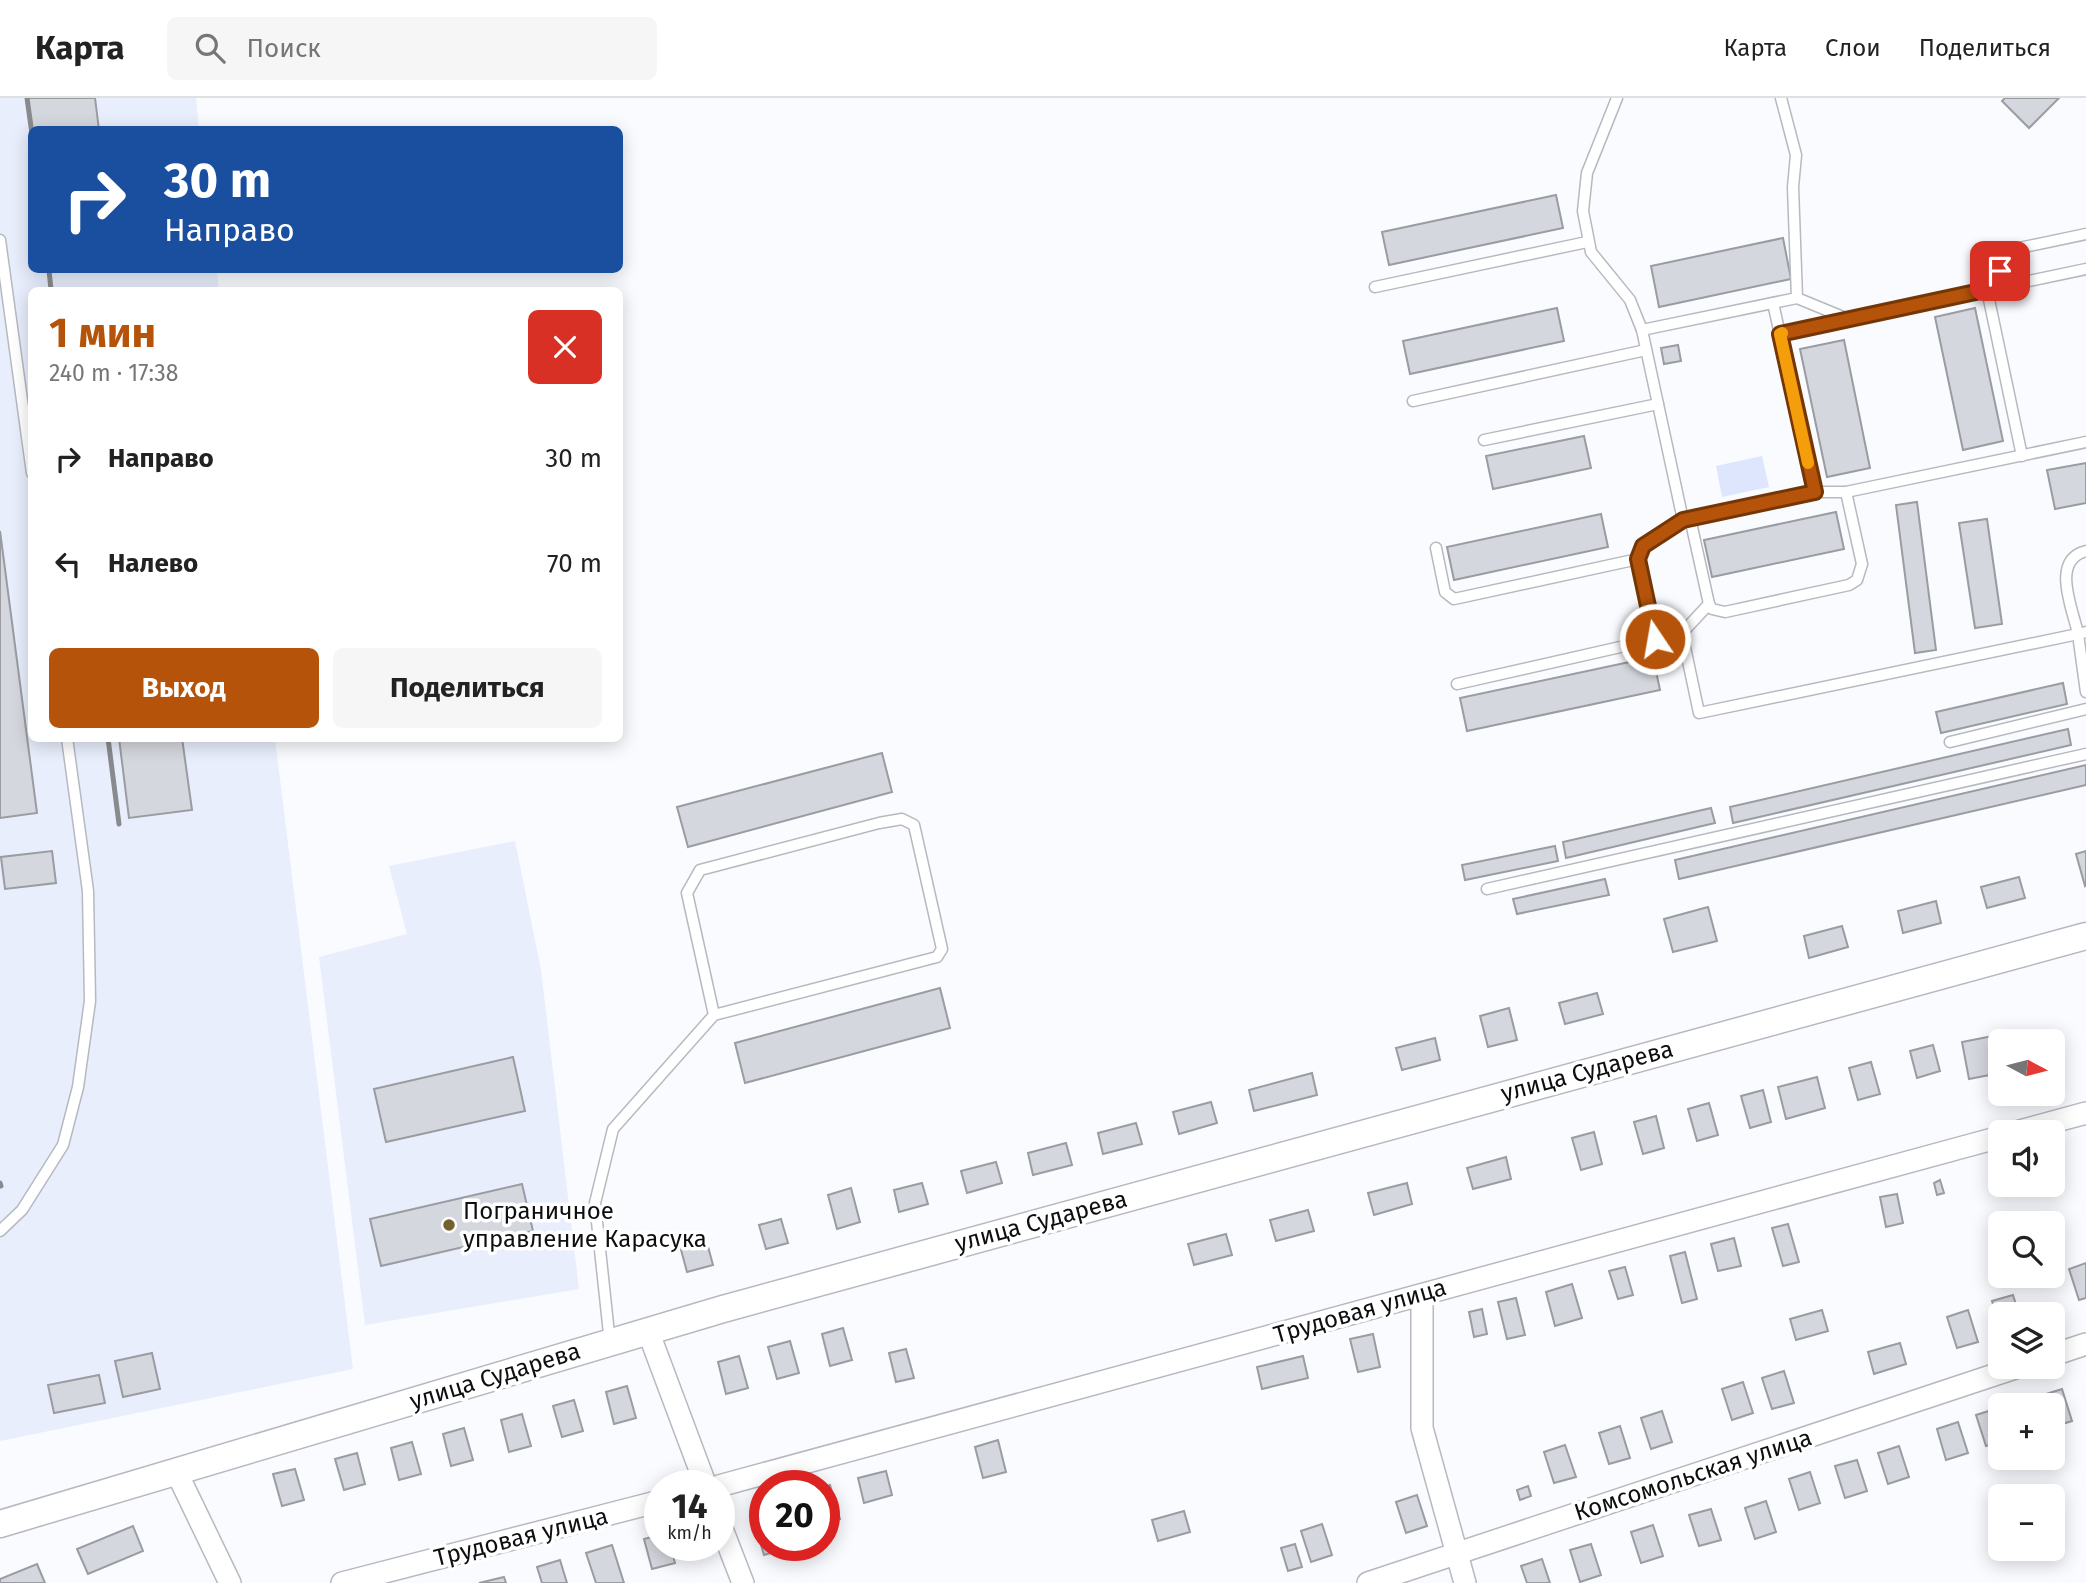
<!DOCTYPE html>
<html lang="ru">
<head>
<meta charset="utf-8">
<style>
	body { margin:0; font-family:"Fira Sans",sans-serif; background:#f6f6f6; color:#222; height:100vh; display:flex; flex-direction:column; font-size:26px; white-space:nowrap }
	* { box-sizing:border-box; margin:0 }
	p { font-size:23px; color:#767676 }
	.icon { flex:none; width:38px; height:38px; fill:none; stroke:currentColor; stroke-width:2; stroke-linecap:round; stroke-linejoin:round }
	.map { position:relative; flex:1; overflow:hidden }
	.panel { position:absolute; left:28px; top:189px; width:595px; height:455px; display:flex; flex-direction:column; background:#fff; border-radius:10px; box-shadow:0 4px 18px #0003 }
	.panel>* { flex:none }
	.hud { position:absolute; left:28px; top:28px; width:595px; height:147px; border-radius:10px; box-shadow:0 4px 18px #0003; background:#1a4fa0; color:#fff; overflow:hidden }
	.needle { width:46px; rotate:97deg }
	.buttons { position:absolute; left:1988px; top:931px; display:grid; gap:14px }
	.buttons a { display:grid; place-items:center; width:77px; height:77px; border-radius:10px; background:#fff; box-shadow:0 4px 18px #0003; font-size:35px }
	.speed { position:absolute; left:644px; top:1372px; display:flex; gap:14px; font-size:35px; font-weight:700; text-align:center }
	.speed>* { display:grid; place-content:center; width:91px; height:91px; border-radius:50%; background:#fff; box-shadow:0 4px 18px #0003; line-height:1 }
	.speed small { font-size:18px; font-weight:400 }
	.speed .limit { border:10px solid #d22; background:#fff; color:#111 }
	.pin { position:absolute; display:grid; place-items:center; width:60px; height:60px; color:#fff; margin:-30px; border-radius:14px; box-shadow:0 4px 10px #0006 }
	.me { position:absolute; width:77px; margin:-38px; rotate:348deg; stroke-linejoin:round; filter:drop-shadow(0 0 5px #0008) }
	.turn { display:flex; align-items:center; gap:24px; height:147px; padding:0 21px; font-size:32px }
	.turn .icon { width:91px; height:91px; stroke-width:2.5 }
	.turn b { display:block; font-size:49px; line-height:60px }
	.round { display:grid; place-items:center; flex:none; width:74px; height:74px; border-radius:10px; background:#f6f6f6 }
	.overview { display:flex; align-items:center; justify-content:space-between; height:119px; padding:0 21px }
	h1 { font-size:42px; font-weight:700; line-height:52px; color:#b45309 }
	.primary-button { display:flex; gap:14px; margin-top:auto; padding:14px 21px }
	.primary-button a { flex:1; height:80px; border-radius:10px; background:#b45309; color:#fff; font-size:28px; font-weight:700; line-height:80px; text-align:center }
	.primary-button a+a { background:#f6f6f6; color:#222 }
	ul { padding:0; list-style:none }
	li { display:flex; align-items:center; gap:21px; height:105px; padding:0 21px }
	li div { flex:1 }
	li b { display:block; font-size:26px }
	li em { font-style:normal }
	header { display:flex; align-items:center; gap:42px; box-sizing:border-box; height:98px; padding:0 35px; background:#fff; border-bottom:2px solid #e0e0e0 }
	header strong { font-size:33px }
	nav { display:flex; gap:38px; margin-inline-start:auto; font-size:24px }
	.search { width:490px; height:63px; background:#f6f6f6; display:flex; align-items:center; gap:18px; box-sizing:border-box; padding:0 24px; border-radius:10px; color:#767676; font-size:26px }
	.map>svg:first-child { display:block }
</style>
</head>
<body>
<header>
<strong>Карта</strong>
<div class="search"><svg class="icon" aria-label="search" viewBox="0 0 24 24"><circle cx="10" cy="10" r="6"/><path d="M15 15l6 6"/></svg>Поиск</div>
<nav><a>Карта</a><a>Слои</a><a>Поделиться</a></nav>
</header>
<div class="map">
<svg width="2086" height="1485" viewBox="0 0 2086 1485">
	<rect width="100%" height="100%" fill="#f9fbff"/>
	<g fill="#e8eefc">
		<path d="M0 0H196L199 31 32 32V172H217L219 192H32V640L275 641 353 1271 0 1343Z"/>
		<path d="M515 743 541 872 579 1191 365 1227 319 859 407 836 389 768Z"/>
	</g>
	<path fill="#dde6fc" d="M1762 358 1769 389 1722 399 1716 368Z"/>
	<g fill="#d5d7de" stroke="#9a9ca2" stroke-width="2">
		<path d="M28 0H95L99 32H32Z"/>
		<path d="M2005 0H2059L2029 30 2002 3Z"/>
		<path d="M1556 97 1563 130 1389 167 1382 134Z"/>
		<path d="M1783 140 1791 181 1659 209 1651 168Z"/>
		<path d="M1557 210 1564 243 1410 276 1403 243Z"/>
		<path d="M1975 210 2003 343 1963 352 1935 219Z"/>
		<path d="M1844 242 1870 370 1827 379 1800 251Z"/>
		<path d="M1678 247 1681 263 1664 266 1661 250Z"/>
		<path d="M1584 338 1591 370 1493 391 1486 358Z"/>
		<path d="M2086 365V405L2055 411 2047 372Z"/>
		<path d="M1917 404 1936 552 1915 555 1896 407Z"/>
		<path d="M1836 414 1844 451 1712 479 1704 442Z"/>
		<path d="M1601 416 1608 449 1454 482 1447 449Z"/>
		<path d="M1987 421 2002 526 1975 530 1959 425Z"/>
		<path d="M0 433 37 715 0 720Z"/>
		<path d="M1653 559 1660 592 1467 633 1460 600Z"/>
		<path d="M2063 585 2067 606 1941 635 1936 614Z"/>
		<path d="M2068 631 2071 647 1733 725 1730 709Z"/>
		<path d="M119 640H182L192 712 129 720Z"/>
		<path d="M882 655 892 694 688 749 677 709Z"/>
		<path d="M2086 667V687L1679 781 1675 762Z"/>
		<path d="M1711 710 1715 725 1566 760 1563 744Z"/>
		<path d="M1555 748 1558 763 1465 782 1462 767Z"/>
		<path d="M52 753 56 785 5 791 1 759Z"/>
		<path d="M2086 753V787L2085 788 2076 756Z"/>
		<path d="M2019 779 2025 800 1987 810 1981 789Z"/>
		<path d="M1605 781 1609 797 1517 816 1513 801Z"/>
		<path d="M1936 803 1941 825 1903 835 1898 813Z"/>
		<path d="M1708 809 1717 843 1673 854 1664 821Z"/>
		<path d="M1842 828 1848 849 1809 860 1804 838Z"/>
		<path d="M940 890 950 930 745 985 735 945Z"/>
		<path d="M1597 895 1603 916 1565 926 1559 905Z"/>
		<path d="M1509 910 1517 942 1488 949 1480 918Z"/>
		<path d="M1993 938 2000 975 1969 981 1962 944Z"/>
		<path d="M1435 940 1440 962 1402 972 1396 950Z"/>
		<path d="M1933 947 1940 973 1917 980 1910 953Z"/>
		<path d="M513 959 525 1013 386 1044 374 991Z"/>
		<path d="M1871 964 1880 996 1858 1002 1849 970Z"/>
		<path d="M1312 975 1317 997 1254 1013 1249 992Z"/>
		<path d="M1817 979 1825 1010 1786 1021 1778 989Z"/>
		<path d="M1763 992 1771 1024 1750 1030 1741 998Z"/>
		<path d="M1211 1004 1217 1025 1179 1036 1173 1014Z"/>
		<path d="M1709 1005 1718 1037 1697 1043 1688 1011Z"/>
		<path d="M1656 1018 1664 1050 1643 1056 1634 1024Z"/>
		<path d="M1136 1025 1142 1046 1103 1056 1098 1035Z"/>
		<path d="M1594 1034 1602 1066 1581 1072 1572 1040Z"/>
		<path d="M1066 1045 1072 1067 1033 1077 1028 1055Z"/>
		<path d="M1506 1059 1511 1081 1473 1091 1467 1070Z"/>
		<path d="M996 1064 1002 1085 967 1095 961 1073Z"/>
		<path d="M1940 1082 1944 1095 1937 1097 1934 1085Z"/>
		<path d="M922 1085 928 1106 899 1114 894 1092Z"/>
		<path d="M1407 1085 1412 1106 1374 1117 1368 1095Z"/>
		<path d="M522 1086 533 1133 381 1168 370 1121Z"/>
		<path d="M851 1090 860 1124 837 1131 828 1097Z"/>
		<path d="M1897 1096 1903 1125 1886 1129 1880 1099Z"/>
		<path d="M1308 1112 1314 1133 1276 1143 1270 1122Z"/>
		<path d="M781 1121 788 1145 766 1151 759 1127Z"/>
		<path d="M1788 1126 1799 1164 1783 1168 1772 1130Z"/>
		<path d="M1226 1136 1232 1157 1194 1167 1188 1146Z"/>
		<path d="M1734 1140 1741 1168 1718 1173 1711 1146Z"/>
		<path d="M706 1141 713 1167 687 1174 680 1148Z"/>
		<path d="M1685 1154 1697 1201 1682 1205 1670 1158Z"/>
		<path d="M2086 1165V1200L2079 1202 2069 1171Z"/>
		<path d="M1625 1169 1633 1197 1618 1201 1609 1173Z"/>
		<path d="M1572 1186 1582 1220 1555 1228 1546 1194Z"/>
		<path d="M2013 1197 2019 1216H2000V1229L1992 1203Z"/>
		<path d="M1516 1200 1525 1237 1507 1241 1498 1204Z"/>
		<path d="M1482 1211 1487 1236 1474 1239 1469 1214Z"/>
		<path d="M1822 1212 1828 1233 1796 1242 1790 1221Z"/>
		<path d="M1968 1212 1978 1244 1957 1250 1947 1219Z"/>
		<path d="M843 1230 852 1262 830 1268 822 1236Z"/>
		<path d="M1373 1236 1380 1269 1358 1274 1350 1241Z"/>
		<path d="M790 1243 799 1275 777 1281 768 1249Z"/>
		<path d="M1900 1245 1906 1266 1874 1276 1868 1254Z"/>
		<path d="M906 1251 914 1280 896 1284 889 1255Z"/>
		<path d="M152 1255 160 1291 123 1299 115 1263Z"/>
		<path d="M739 1258 748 1290 726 1296 718 1264Z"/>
		<path d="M1303 1258 1308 1280 1262 1291 1257 1269Z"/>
		<path d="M1784 1273 1794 1305 1772 1311 1762 1280Z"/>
		<path d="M99 1277 105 1305 54 1315 48 1287Z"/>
		<path d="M1743 1284 1753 1315 1732 1322 1722 1291Z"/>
		<path d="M627 1288 636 1320 614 1326 606 1294Z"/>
		<path d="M2062 1291 2072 1323 2053 1329V1307H2043L2040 1298Z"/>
		<path d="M574 1302 583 1333 562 1339 553 1308Z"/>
		<path d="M1998 1310 2000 1344 1986 1348 1976 1317Z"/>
		<path d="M1662 1313 1672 1344 1651 1351 1641 1320Z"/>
		<path d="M522 1316 531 1348 509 1354 501 1322Z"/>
		<path d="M1958 1324 1968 1355 1946 1362 1937 1331Z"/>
		<path d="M1620 1328 1630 1360 1609 1366 1599 1335Z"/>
		<path d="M464 1330 473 1362 451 1368 443 1336Z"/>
		<path d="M998 1342 1006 1374 983 1380 975 1349Z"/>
		<path d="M412 1344 421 1376 399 1382 391 1350Z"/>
		<path d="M1565 1347 1576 1379 1554 1385 1544 1354Z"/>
		<path d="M1899 1348 1909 1379 1888 1386 1878 1355Z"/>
		<path d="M357 1355 365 1386 344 1392 335 1361Z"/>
		<path d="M1857 1362 1867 1393 1845 1400 1835 1368Z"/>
		<path d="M295 1371 304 1402 282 1408 273 1376Z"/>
		<path d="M886 1373 892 1397 864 1405 858 1380Z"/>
		<path d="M1810 1374 1820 1405 1799 1412 1789 1381Z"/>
		<path d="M830 1387 840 1421 824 1426V1389Z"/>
		<path d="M1528 1388 1531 1398 1520 1402 1517 1392Z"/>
		<path d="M1417 1397 1427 1428 1406 1435 1396 1404Z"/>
		<path d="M1766 1403 1776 1434 1755 1441 1745 1410Z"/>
		<path d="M1711 1411 1721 1442 1699 1448 1689 1417Z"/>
		<path d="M1184 1413 1190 1434 1158 1443 1152 1422Z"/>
		<path d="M1322 1426 1332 1457 1311 1464 1301 1433Z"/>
		<path d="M1653 1427 1663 1458 1641 1465 1631 1434Z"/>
		<path d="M133 1428 143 1453 88 1476 77 1451Z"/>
		<path d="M765 1435V1447L791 1449 764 1457 758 1437Z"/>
		<path d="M660 1437V1447H670L675 1465 652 1471 644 1441Z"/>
		<path d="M1295 1446 1302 1469 1288 1473 1281 1450Z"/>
		<path d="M1591 1446 1601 1477 1580 1484 1570 1452Z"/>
		<path d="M612 1447 624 1485H596L586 1455Z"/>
		<path d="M698 1447H719L721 1448 700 1455Z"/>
		<path d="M1542 1461 1550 1485H1527L1521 1468Z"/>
		<path d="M560 1462 567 1485H542L537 1469Z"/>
		<path d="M37 1466 45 1485H0V1481Z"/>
		<path d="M504 1479 506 1485H479Z"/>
	</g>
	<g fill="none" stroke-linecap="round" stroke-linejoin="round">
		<g stroke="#b6b9c0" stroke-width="13">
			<g id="service">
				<path d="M1617 0 1587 75 1583 113 1591 154 1630 202 1642 232"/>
				<path d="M1781 0 1796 57 1793 89 1797 200"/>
				<path d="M0 142 32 375"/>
				<path d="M2086 171 1848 221 1797 200 1642 232 1683 422 1815 394H1846L2086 344"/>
				<path d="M1375 189 1587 144"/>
				<path d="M1985 192 2019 150 2086 136"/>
				<path d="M1987 192 2022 358"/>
				<path d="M1773 205 1815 394"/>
				<path d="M1780 236 1848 221"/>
				<path d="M1413 303 1646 252"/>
				<path d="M1484 342 1658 306"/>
				<path d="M1690 420 1709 506 1712 511 1725 514 1849 487 1857 482 1862 466 1846 394"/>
				<path d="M1436 450 1445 494 1454 501 1638 461 1643 448 1683 422"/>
				<path d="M1638 461 1655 541"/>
				<path d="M1709 506 1682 535 1699 615 2078 536C2073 511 2050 462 2086 453"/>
				<path d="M2086 534 2078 536 2086 594"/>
				<path d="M1457 586 1682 535"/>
				<path d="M1950 644 2086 611"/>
				<path d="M1487 791 2086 656"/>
				<path d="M0 1133 22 1112 63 1047 78 989 90 903 88 793 67 640"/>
				<path d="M610 1245 595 1105 613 1031 714 917 937 859 942 851 914 727 902 721 879 725 700 772 687 795 714 917"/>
			</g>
		</g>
		<g stroke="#b6b9c0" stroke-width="24">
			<g id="minor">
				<path d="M2016 1034 2086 1015"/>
				<path d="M1422 1197V1330L1465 1485"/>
				<path d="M648 1233 706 1388"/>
				<path d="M2053 1257 2086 1246"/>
				<path d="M176 1373 230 1485"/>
				<path d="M719 1388 2000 1039"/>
				<path d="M719 1423 743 1485"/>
				<path d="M342 1485 660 1403"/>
				<path d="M1368 1485 2018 1269"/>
			</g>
		</g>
		<g stroke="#b6b9c0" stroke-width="29">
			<path id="tertiary" d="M0 1426 723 1211 2086 838"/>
		</g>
		<use href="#service" stroke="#fff" stroke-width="10"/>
		<use href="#minor" stroke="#fff" stroke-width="21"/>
		<use href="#tertiary" stroke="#fff" stroke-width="26"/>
		<g stroke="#888a8d" stroke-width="5">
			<path d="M27 0 32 36"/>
			<path d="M49 172 51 192"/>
			<path d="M108 640 119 726"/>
			<path d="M0 1085 1 1088"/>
		</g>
	</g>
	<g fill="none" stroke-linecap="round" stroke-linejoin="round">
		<g stroke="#753606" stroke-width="18">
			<path id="route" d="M1655 541 1638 461 1643 448 1683 422 1815 394 1780 236 1985 192 2000 173"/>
		</g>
		<use href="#route" stroke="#b45309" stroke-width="12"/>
		<path stroke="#f59e0b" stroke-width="12" d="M1782 235 1780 236 1808 365"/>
	</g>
	<circle fill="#74612f" stroke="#fff" stroke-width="2.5" cx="449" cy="1127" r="7"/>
	<g text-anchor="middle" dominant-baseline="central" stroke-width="7" stroke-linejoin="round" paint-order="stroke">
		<g font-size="24" fill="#0d0e10" stroke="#fff">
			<text transform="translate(1587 973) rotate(-15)">улица Сударева</text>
			<text transform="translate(1041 1123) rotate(-15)">улица Сударева</text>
			<text transform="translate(1360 1213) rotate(-16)">Трудовая улица</text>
			<text transform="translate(495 1278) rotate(-17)">улица Сударева</text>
			<text transform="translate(1693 1377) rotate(-18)">Комсомольская улица</text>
			<text transform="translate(521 1439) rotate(-14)">Трудовая улица</text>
		</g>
		<g font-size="24" fill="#0d0e10" stroke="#fff" text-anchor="start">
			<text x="463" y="1113">Пограничное<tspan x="463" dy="28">управление Карасука</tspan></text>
		</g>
	</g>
</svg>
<div class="buttons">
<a><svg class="needle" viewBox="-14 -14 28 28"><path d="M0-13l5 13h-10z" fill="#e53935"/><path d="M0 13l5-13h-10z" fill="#767676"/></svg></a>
<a><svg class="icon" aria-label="sound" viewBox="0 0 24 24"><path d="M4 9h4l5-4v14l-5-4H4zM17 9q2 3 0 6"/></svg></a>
<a><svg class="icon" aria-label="search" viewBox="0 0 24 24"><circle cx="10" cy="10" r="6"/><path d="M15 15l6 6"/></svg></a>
<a><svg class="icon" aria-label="layers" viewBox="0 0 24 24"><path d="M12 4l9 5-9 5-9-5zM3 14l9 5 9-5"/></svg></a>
<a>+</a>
<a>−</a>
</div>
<div class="speed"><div>14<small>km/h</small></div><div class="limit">20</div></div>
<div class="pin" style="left:2000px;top:173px;background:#d93025"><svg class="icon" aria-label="arrive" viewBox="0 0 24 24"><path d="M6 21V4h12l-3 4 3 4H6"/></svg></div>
<svg class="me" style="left:1655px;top:541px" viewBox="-20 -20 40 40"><circle r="17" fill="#b45309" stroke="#fff" stroke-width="3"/><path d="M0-11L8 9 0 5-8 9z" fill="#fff"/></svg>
<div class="hud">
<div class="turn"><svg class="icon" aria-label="right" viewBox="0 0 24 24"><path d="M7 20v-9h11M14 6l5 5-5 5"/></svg><div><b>30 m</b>Направо</div></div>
</div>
<section class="panel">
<div class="overview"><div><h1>1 мин</h1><p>240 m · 17:38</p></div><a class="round" style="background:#d93025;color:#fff"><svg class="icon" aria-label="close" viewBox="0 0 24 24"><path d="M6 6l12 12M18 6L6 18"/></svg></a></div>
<ul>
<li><svg class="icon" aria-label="right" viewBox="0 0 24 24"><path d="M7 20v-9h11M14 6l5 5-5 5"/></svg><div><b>Направо</b></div><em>30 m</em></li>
<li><svg class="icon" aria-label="left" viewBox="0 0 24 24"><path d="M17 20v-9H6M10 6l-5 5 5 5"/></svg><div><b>Налево</b></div><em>70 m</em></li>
</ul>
<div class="primary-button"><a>Выход</a><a>Поделиться</a></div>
</section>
</div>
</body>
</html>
